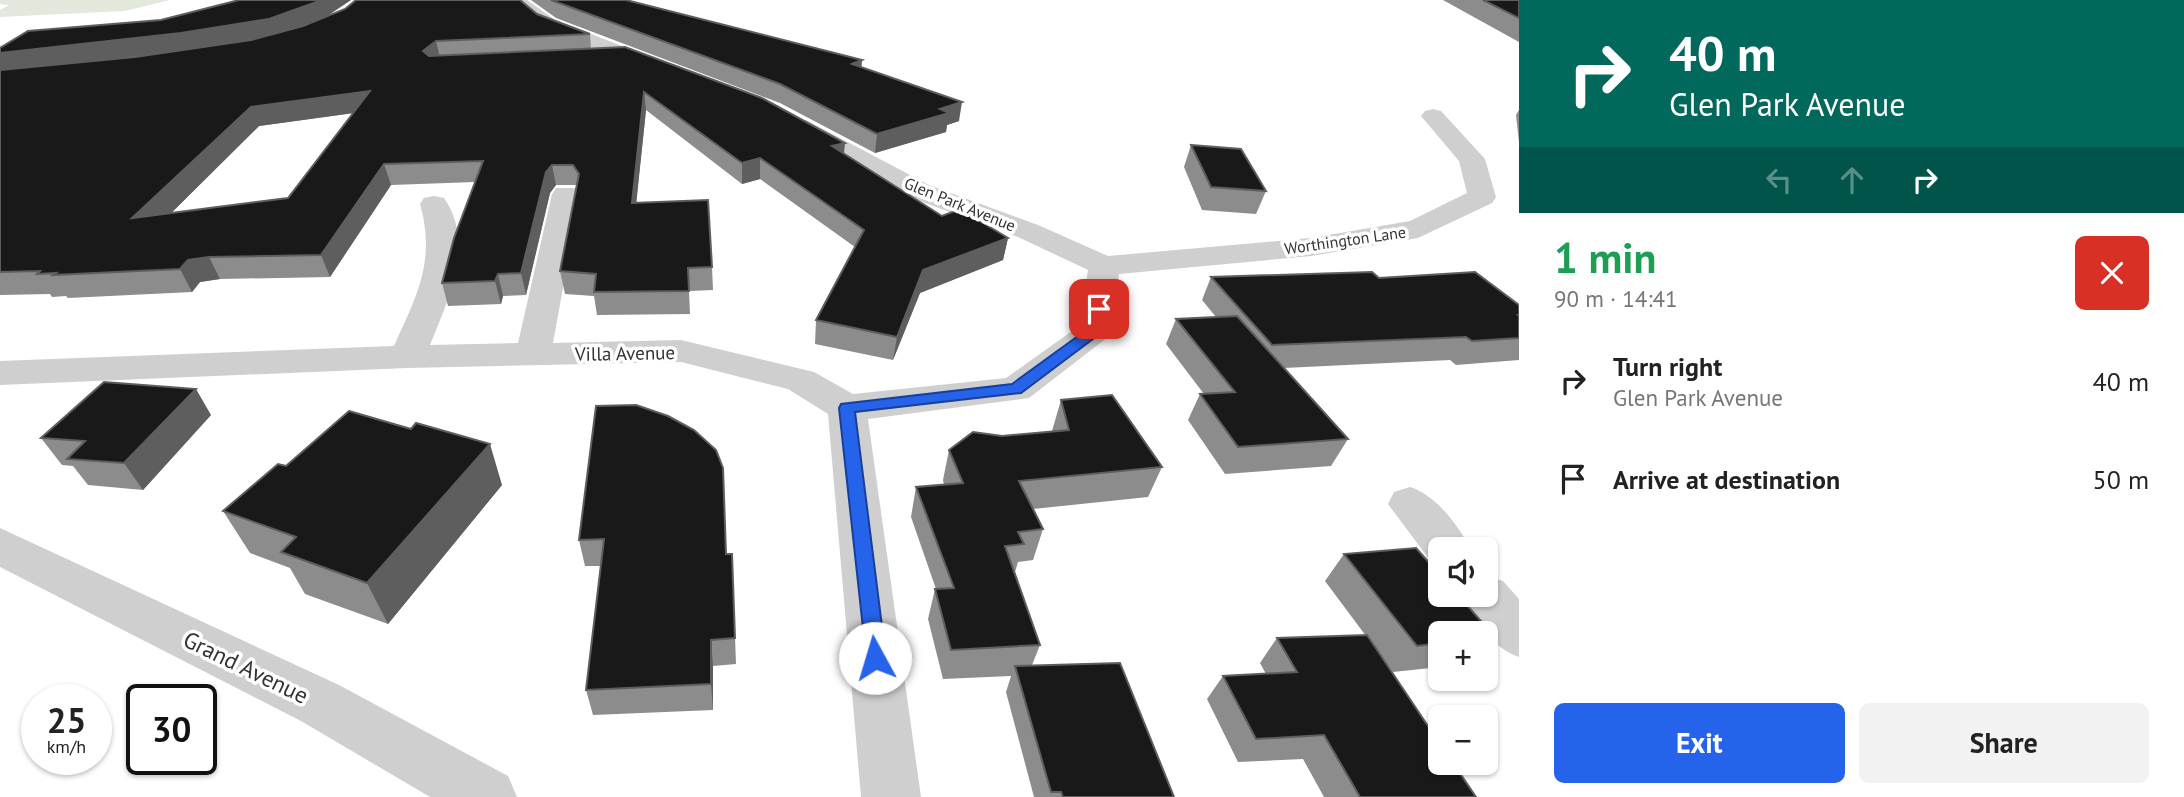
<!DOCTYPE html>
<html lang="en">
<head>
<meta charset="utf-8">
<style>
	body { margin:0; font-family:"PT Sans",sans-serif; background:#f2f2f2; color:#222; height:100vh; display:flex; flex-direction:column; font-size:26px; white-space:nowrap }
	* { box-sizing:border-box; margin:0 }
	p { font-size:23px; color:#767676 }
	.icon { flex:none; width:38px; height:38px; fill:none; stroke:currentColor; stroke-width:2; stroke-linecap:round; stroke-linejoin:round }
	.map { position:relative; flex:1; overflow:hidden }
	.drawer { display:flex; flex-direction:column; background:#fff; width:665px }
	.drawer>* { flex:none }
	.hud { background:#00695c; color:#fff; overflow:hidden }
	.fabs { position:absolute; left:1428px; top:537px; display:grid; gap:14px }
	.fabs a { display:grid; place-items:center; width:70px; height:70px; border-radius:10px; background:#fff; box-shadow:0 2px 5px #0004; font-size:35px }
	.speed { position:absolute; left:21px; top:684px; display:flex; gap:14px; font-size:35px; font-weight:700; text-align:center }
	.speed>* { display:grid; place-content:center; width:91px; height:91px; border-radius:50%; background:#fff; box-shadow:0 2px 5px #0004; line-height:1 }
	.speed small { font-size:18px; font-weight:400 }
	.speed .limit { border:4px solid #111; border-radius:10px; background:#fff; color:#111 }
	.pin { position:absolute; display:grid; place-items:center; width:60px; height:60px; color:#fff; margin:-30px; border-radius:14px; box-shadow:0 4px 10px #0006 }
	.me { position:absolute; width:77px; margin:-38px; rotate:354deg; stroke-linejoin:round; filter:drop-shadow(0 0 5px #0008) }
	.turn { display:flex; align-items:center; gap:24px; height:147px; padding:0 35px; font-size:32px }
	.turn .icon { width:91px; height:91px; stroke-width:2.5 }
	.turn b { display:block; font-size:49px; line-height:60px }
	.lanes { display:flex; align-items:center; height:66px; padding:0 35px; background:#0003; justify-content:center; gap:35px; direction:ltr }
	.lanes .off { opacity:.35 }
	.round { display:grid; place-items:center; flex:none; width:74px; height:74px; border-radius:10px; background:#f2f2f2 }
	.headline { display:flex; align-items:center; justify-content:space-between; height:119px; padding:0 35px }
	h1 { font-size:42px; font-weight:700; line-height:52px; color:#1e9e55 }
	.primary-button { display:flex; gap:14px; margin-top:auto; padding:14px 35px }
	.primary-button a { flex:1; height:80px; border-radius:10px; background:#2563eb; color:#fff; font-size:28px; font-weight:700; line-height:80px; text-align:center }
	.primary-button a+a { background:#f2f2f2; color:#222 }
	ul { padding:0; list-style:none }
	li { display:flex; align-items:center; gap:21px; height:98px; padding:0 35px }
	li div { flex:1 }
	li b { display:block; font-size:26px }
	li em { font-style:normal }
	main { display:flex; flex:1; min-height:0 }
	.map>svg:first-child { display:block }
</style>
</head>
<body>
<main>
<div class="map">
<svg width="1519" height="797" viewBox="0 0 1519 797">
	<rect width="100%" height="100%" fill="#fff"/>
	<path fill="#e2e8dc" d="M0 0H170L125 11 0 17V10L9 5 0 4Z"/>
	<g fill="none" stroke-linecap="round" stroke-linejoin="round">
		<g fill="#cfcfcf" fill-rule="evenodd">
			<path d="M507 0H527L555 20 666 63 669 67 659 73 652 71 541 28Z"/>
			<path d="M1433 109 1441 111 1485 159 1496 197 1492 203 1418 238 1311 256 1119 274 1113 330 1108 337 1029 398 868 419 921 797H861L828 414 788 389 681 362 407 368 0 385V361L394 346C417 295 436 261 420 204L424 198 434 196 444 198C476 244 448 300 430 345L518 343 552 194 556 188H576L580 194 553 343 681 340 814 372 853 394 1006 378 1079 326 1088 270 1018 237 909 197 790 130 786 125 790 120H806L929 185 1038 225 1108 256 1311 238 1410 221 1467 193 1459 161 1421 116 1425 111Z"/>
			<path d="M1410 487C1436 495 1459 526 1471 550H1440V566L1432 563 1388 504 1394 492Z"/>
			<path d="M0 528 339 685 508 776 517 797H430L301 721 0 567Z"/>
			<path d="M1486 575 1503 581 1519 599V657C1492 648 1474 620 1462 595H1486Z"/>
		</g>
	</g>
	<g fill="#8c8c8c" fill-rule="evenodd">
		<path d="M239 0H351L324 18 537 14 590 34 591 49 844 154 942 216 1008 238 1003 260 920 293 893 360 815 344 816 320 855 247 760 179 742 184 646 110 636 203 712 267 713 290 689 291 690 314 597 315 594 296 565 294 560 271 577 187 576 185H556L550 193 526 295 503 296 501 304 448 306 442 283 475 182 391 185 330 277 220 279 200 282 192 292 68 298 66 296 52 297 50 294 0 295V48L161 20ZM158 54 135 57 87 62ZM353 113 288 198 171 213 259 126Z"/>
		<path d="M531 0H626L861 67 959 121 947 125 946 132 875 153 780 103 556 18Z"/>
		<path d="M1443 0H1519V42Z"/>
		<path d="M1519 110V142L1516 115Z"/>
		<path d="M1191 145 1266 191 1256 214 1202 210 1184 167Z"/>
		<path d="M1211 277 1379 278 1519 305V360L1456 365 1450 360 1284 368 1348 439 1331 466 1225 474 1188 420 1200 394H1204L1166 344 1176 319 1216 317 1202 300Z"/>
		<path d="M1061 400 1162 467 1148 497 1033 509 1043 529 1033 560 1018 562 1015 572 1040 645 1032 665 1174 797H1034L1006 692 1011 676 943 679 928 619 935 589H936L911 517 916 487 944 485 943 480 949 450 1002 436 1052 431Z"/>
		<path d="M596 406 726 554H732L736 664 713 666V710L593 715 586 690 601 566H585L579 540Z"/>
		<path d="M211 415 143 490 88 485 73 466 62 465 41 438Z"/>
		<path d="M502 485 388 624 305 594 290 568 250 553 223 511Z"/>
		<path d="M1344 554 1496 638 1486 648V634H1440V667L1393 672 1376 649 1476 797H1324L1303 759 1238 762 1207 699 1223 676 1266 674 1260 663 1277 638 1366 636 1325 581Z"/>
	</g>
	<g fill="#5e5e5e">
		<path d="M322 0H351L324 18 275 35 189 50 1 71 0 69V53Z"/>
		<path d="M436 41 440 58 428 69 423 51Z"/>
		<path d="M862 60 861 78 852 64Z"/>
		<path d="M370 91 376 110 259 126 144 240 132 218 251 107Z"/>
		<path d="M644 92 646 110 634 225 632 203Z"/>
		<path d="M962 102 959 121 947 125 946 132 875 153 877 134 940 109Z"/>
		<path d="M845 143 843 163 832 146Z"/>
		<path d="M760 158V179L742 184V163Z"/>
		<path d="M384 164 391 185 330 277 321 255Z"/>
		<path d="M552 165 556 185 550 193 526 295 521 273 546 172Z"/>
		<path d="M1008 238 1003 260 920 293 893 360 897 337 923 270Z"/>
		<path d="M209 257 220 279 200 282 192 292 180 269 188 260Z"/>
		<path d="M498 274 503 296 501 304 495 281Z"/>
		<path d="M196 389 211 415 143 490 124 463Z"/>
		<path d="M490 444 502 485 388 624 367 583Z"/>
		<path d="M711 640 713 666V710L711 684Z"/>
	</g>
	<g fill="#191919" stroke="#5e5e5e" stroke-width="2" fill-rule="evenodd">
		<path d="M239 0H322L269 19 181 33 0 53V48L28 31 161 20Z"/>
		<path d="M356 0H520L537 14 590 34 436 41 423 51 429 56 625 47 762 98 845 143 832 146 942 216 960 209 1008 238 923 270 897 337 816 320 864 230 760 158 742 163 644 92 632 203 708 200 712 267 688 268 689 291 594 292 596 274 560 271 579 174 573 165H552L546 172 521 273 498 274 495 281 442 283 454 238 483 161 384 164 321 255 209 257 188 260 180 269 53 275 56 273 37 274 40 271 0 272V70L135 57 251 40 303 26 345 9ZM370 91 288 198 132 218 251 107Z"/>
		<path d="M551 0H626L862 60 852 64 962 102 940 109 949 113 877 134 780 84Z"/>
		<path d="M1483 0H1519V18Z"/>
		<path d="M1191 145 1241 149 1266 191 1211 187Z"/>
		<path d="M1372 272 1379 278 1475 272 1519 305V315H1518L1519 316V338L1472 341 1466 337 1272 345 1211 277Z"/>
		<path d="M1237 316 1348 439 1238 447 1200 394 1235 392 1176 319Z"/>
		<path d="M104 382 196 389 124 463 67 459 85 441 41 438Z"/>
		<path d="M1112 395 1162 467 1019 481 1043 529 1018 532 1024 544 1005 546 1040 645 951 650 935 589 954 588 916 487 963 483 949 450 973 432 1002 436 1069 430 1061 400Z"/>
		<path d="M636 405 668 416 694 430 716 450 723 468 726 554H732L735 638 711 640V684L586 690 604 539 579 540 596 406Z"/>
		<path d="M349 411 411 429 416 423 490 444 367 583 281 552 296 537 223 511 278 464 286 466Z"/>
		<path d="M1416 548 1440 575V595H1458L1496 638 1486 639V634H1440V643L1417 646 1344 554Z"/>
		<path d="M1367 635 1440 744V763H1453L1476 797H1360L1324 735 1256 739 1223 676 1297 672 1277 638Z"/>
		<path d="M1120 663 1174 797H1063L1061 792H1051L1015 666Z"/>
	</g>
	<path fill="#2563eb" stroke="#184099" stroke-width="2" d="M1099 305 1106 309 1101 333 1021 393 855 412 886 658 883 665 875 668 867 665 839 408 841 404 1012 384 1089 328 1092 309Z"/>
	<g text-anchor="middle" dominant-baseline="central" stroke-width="7" stroke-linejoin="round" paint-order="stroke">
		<g font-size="16" fill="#323232" stroke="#fff">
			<text transform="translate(960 204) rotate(22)">Glen Park Avenue</text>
			<text transform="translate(1345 240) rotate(-8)">Worthington Lane</text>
		</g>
		<g font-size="19" fill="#323232" stroke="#fff">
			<text transform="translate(625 353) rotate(-1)">Villa Avenue</text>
		</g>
		<g font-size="23" fill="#323232" stroke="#fff">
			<text transform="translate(246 667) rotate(26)">Grand Avenue</text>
		</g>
	</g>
</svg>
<div class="fabs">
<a><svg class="icon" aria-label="sound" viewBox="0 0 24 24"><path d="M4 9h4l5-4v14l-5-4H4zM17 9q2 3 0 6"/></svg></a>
<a>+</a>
<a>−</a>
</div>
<div class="speed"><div>25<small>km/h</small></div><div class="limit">30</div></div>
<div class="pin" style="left:1099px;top:309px;background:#d93025"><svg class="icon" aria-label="arrive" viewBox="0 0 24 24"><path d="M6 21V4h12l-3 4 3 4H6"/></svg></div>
<svg class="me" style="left:875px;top:658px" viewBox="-20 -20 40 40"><circle r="19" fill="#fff"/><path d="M0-13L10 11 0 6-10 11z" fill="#2563eb"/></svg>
</div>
<section class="drawer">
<div class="hud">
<div class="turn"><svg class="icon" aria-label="right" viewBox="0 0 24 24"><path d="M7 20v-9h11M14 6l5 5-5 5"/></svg><div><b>40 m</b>Glen Park Avenue</div></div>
<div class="lanes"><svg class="icon off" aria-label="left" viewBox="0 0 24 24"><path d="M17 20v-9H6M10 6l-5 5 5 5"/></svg><svg class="icon off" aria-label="ahead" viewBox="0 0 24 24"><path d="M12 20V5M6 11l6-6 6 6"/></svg><svg class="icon" aria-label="right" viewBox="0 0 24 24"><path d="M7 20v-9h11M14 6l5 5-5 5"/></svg></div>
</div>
<div class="headline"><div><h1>1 min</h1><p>90 m · 14:41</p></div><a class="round" style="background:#d93025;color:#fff"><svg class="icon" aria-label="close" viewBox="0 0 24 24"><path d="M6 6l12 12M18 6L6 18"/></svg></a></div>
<ul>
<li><svg class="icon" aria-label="right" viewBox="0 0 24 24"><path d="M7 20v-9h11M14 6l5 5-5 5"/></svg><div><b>Turn right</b><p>Glen Park Avenue</p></div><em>40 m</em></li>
<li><svg class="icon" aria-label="arrive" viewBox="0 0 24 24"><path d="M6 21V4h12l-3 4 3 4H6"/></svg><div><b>Arrive at destination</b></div><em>50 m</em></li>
</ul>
<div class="primary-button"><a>Exit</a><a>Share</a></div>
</section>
</main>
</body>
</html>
